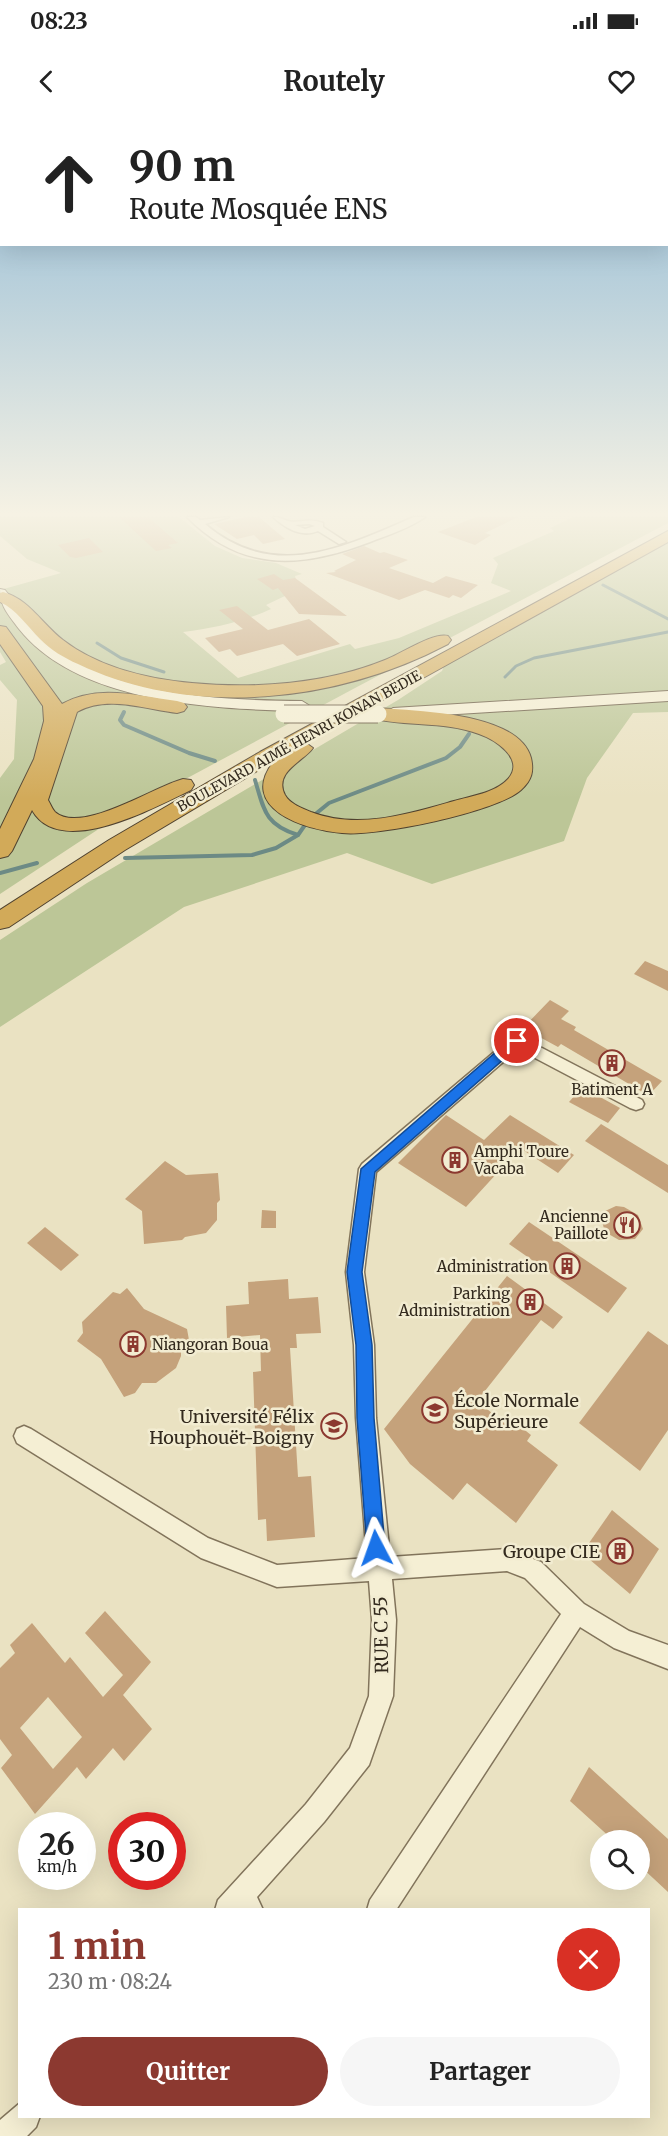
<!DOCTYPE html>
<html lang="fr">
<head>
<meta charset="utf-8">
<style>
	body { margin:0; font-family:Merriweather,serif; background:#f6f6f6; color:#222; height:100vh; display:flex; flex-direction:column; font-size:22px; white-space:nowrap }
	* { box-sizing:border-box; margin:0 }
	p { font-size:20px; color:#767676 }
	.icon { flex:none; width:33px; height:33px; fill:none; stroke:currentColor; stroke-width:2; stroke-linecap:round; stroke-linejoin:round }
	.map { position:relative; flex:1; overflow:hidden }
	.details { position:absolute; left:18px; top:1788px; width:632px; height:210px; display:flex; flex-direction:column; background:#fff; border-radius:0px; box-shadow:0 6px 24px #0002 }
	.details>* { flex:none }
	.guide { position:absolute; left:0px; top:0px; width:669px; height:126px; box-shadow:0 6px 24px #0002; background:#fff; color:#222; overflow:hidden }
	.buttons { position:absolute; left:590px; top:1710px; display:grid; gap:12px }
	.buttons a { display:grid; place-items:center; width:60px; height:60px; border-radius:50%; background:#fff; box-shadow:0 6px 24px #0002; font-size:30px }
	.speed { position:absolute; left:18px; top:1692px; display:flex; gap:12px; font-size:30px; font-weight:700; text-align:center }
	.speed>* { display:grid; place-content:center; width:78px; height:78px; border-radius:50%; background:#fff; box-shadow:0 6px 24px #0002; line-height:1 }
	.speed small { font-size:15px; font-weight:400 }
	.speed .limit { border:9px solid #d22; background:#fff; color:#111 }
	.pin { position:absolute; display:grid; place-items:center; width:51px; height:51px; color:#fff; margin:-26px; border:3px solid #fff; border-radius:50%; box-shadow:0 2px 6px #0007 }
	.me { position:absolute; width:66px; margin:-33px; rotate:356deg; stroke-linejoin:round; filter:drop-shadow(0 0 4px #0008) }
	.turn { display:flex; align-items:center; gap:21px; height:126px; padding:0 30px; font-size:27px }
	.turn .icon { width:78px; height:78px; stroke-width:2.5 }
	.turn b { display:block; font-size:42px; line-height:51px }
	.round { display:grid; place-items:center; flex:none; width:63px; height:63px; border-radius:32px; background:#f6f6f6 }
	.headline { display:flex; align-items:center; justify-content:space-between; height:102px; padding:0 30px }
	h1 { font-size:36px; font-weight:700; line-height:45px; color:#8c3930 }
	.primary-button { display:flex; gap:12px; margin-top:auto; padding:12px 30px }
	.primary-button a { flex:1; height:69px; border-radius:36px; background:#8c3930; color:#fff; font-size:24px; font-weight:700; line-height:69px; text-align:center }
	.primary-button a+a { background:#f6f6f6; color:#222 }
	.status { display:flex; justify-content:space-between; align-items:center; height:42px; padding:0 30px; background:#fff; direction:ltr }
	.status svg { height:16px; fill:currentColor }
	header { display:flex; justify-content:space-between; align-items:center; height:78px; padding:0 30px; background:#fff; font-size:27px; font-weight:700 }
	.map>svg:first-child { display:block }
</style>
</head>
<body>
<div class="status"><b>08:23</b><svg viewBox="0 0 49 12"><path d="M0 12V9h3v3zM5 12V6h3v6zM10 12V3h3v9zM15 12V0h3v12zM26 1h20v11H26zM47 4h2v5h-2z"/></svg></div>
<header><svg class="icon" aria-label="back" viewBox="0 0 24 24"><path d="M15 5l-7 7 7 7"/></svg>Routely<svg class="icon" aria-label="heart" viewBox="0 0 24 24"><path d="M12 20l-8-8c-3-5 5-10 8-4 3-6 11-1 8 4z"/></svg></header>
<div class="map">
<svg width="668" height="2016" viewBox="0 0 668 2016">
	<rect width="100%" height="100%" fill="#eae2c2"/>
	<g fill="#bcc697">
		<path d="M0 397H179L215 426 242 438 276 443 302 454 295 456 297 464 289 474 266 485 271 489C243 502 214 508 183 512L238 558 350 524 355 529 399 518 511 471 491 463 498 444 493 438 554 411 550 408 573 397H668V403L355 568 126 691 0 774V658L14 639 17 580 0 560V545L6 542 0 532V470L61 453 27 439 0 416Z"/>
		<path d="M668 419V592L633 593 587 658 564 721 432 764 347 733 184 787 0 907V820L87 763 398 580 442 551 444 546Z"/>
	</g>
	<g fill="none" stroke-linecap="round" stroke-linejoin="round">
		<g stroke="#6c8a85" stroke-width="3">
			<path d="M603 465 668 499"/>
			<path d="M97 523 121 538 164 552"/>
			<path d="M505 557 516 546 534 538 668 512"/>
		</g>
		<g stroke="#6c8a85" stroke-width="4">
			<path d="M124 592 120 600 124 605 189 633 215 641"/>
			<path d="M255 660C264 690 265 705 298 715"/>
			<path d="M313 696 329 683 446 638 460 627 469 614"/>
			<path d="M125 738 252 735 276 728 298 715 307 702"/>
			<path d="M0 753 37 743"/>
		</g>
	</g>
	<g fill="#c5a27b" fill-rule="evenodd">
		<path d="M119 397H148L178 423 168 425 172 428 156 431Z"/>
		<path d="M246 397H259L285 419 263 424 254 415 237 419 214 404Z"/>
		<path d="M476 397H518L485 413 491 415 475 425 438 412Z"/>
		<path d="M89 418 103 432 76 438 70 437 58 425Z"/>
		<path d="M364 426 380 433 384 432 408 440 389 448 433 463 446 456 478 465 461 478 453 475 449 478 425 470 399 480 326 453 336 452 334 451 356 440 342 434Z"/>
		<path d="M274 454 283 460 295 458 347 496 299 494 278 468 273 470 257 459Z"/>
		<path d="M237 486 268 510 309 499 340 524 297 536 283 524 237 536 230 529 219 532 205 518 243 509 219 490Z"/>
		<path d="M645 841 668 851V871L634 854Z"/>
		<path d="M550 880 569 891 561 899 576 907 574 910 662 961 650 974H646L561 924 558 927 523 908Z"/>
		<path d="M582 967 620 988 608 1003 569 982Z"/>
		<path d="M446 995 484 1020 510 995 574 1035 558 1053 520 1028 466 1087 398 1043Z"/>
		<path d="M601 1004 668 1045V1073L585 1021Z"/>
		<path d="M165 1041 186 1055 218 1053 220 1080 217 1083V1100L206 1113 185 1117 182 1120 144 1124 142 1091 125 1079Z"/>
		<path d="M616 1086 624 1087 638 1095 643 1109 635 1119 619 1120 605 1112 601 1098 603 1092Z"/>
		<path d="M262 1090 276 1091V1108H261Z"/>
		<path d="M529 1102 627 1168 608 1193 509 1124Z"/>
		<path d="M45 1107 79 1135 61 1151 27 1123Z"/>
		<path d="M507 1156 563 1197 553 1209 541 1200 477 1281 512 1309 516 1303 531 1315 527 1321 558 1345 516 1403 467 1363 453 1380 410 1344 384 1309Z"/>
		<path d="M288 1159 289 1179 318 1177 321 1213 296 1214 297 1228H290L298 1357 311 1356 315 1417 267 1421 266 1399 258 1400 253 1252 261 1251 260 1215 227 1218 226 1186 249 1184 248 1162Z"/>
		<path d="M127 1168 144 1189 187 1209 189 1220 181 1227V1236L176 1248 156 1263H142L135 1273 124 1277 101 1239 77 1221 83 1213 82 1202 113 1172 120 1174Z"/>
		<path d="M648 1211 668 1225V1310L640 1351 579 1303Z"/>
		<path d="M612 1390 659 1429 630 1474 582 1433Z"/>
		<path d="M105 1491 151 1542 123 1575 152 1609 124 1641 113 1628 86 1659 77 1647 35 1694 1 1648 12 1635 0 1619V1548L15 1533 10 1525 32 1503 65 1543 70 1537 103 1577 123 1555 85 1513ZM48 1577 82 1617 53 1649 20 1608Z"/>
		<path d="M589 1647 668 1719V1772L639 1745V1720H613L570 1681Z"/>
	</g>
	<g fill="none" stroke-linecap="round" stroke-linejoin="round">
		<g stroke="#82745b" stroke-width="3">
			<g id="minor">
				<path d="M187 397H196L200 400 229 397 205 404C273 462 342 428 414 397H425C410 408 388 415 370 422 302 448 242 453 187 397Z"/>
				<path d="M273 397C280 397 282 399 288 401 297 404 307 397 323 403V407L346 422 339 424 318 411C302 418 285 408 273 397ZM309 404 315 406 305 409 295 405Z"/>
				<path d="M517 915 642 980 644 984 642 988 636 990 630 988 518 929 376 1052 364 1152 374 1225 376 1298 390 1437 507 1429 541 1442 584 1484 629 1511 668 1525V1549L614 1528 580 1507 396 1790H367L370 1780 561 1494 525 1458 507 1451 392 1459 396 1500 393 1576 369 1645 324 1702 257 1777 263 1790H215L218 1780 306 1684 350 1628 369 1576 372 1500 369 1461 277 1467 201 1438 17 1323 14 1316 17 1309 24 1306 31 1309 208 1418 277 1445 367 1438 356 1298 354 1225 346 1152 359 1049 362 1044 512 917Z"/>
				<path d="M20 1983V1996H40L36 2007 27 2016H0V2000Z"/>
			</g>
		</g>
		<g stroke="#64553e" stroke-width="2">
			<g id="secondary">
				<path d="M0 469 5 470C19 488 31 508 49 522 113 577 222 580 302 581L310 586 302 591C214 589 79 584 19 509 9 495 0 487 0 469Z"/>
				<path d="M668 571V581L393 598 385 593 393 588Z"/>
			</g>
		</g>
		<g stroke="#50422f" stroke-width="2">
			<g id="motorway">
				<path d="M668 411V422L306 623 313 628C304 641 273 652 285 675 290 684 302 688 311 692 358 710 408 694 454 681 471 676 495 673 508 659 526 639 494 619 479 614 444 601 406 607 371 598L368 594 371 590 378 588C416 591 519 592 531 638 534 651 532 660 521 670 497 692 375 717 342 713 304 710 237 688 274 641L125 730 9 807 0 809V790L109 720 260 632Z"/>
				<path d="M3 472C29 479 42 504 63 520 98 547 148 559 192 563 255 569 326 564 385 540 401 534 433 512 448 516L451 520 448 524C338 582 193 599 78 544 64 538 51 530 40 519 27 506 17 490 0 482V473Z"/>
				<path d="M0 506 6 507 62 584C99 564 137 576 177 581L184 583 187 587 184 591 177 593C144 589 107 575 77 592L48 680C50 683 52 689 55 692 81 715 155 666 183 659L191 660 194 665 191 670C155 687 60 740 32 690L12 731 8 736 0 738V709L34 639 44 601 43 586 0 524Z"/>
			</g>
		</g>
		<use href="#minor" fill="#f5efd4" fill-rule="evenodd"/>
		<use href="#secondary" fill="#f5efd4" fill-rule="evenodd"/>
		<use href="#motorway" fill="#d2aa59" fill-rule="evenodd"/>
		<g stroke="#64553e" stroke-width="19" stroke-linecap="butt">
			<path id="secondary-bridge" d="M284 594H378"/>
		</g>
		<use href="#secondary-bridge" stroke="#f5efd4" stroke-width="17"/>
	</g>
	<linearGradient id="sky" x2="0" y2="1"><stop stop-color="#8db8d5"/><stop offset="0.58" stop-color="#f6f2e4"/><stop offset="1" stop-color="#f6f2e4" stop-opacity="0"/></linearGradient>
	<rect width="668" height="679" fill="url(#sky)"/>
	<path fill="#1a73e8" stroke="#114b97" stroke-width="1.5" d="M517 916 521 918 523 921 521 924 375 1052 362 1152 372 1225 374 1298 385 1428 383 1435 376 1437 370 1435 367 1428 357 1298 356 1225 347 1152 361 1049 512 918Z"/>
	<defs>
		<g id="building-ring" transform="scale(1.35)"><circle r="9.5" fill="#f2ecd1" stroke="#8c3930" stroke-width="1.5"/><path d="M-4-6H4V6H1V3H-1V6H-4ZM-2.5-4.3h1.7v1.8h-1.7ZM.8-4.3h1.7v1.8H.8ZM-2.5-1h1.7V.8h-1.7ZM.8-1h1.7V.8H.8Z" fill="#8c3930"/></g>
		<g id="restaurant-ring" transform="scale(1.35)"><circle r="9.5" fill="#f2ecd1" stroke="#8c3930" stroke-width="1.5"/><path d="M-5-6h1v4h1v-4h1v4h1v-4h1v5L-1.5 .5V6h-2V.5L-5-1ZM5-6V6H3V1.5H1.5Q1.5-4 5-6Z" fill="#8c3930"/></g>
		<g id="school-ring" transform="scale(1.35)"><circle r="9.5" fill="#f2ecd1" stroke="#8c3930" stroke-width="1.5"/><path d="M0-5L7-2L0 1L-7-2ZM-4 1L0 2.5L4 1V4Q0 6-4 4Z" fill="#8c3930"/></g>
		<g id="university-ring" transform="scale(1.35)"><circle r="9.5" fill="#f2ecd1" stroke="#8c3930" stroke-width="1.5"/><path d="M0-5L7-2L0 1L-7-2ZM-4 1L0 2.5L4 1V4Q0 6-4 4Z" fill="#8c3930"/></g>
	</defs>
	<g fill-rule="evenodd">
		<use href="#building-ring" x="612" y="943"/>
		<use href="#building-ring" x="455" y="1040"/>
		<use href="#restaurant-ring" x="627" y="1105"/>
		<use href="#building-ring" x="567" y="1146"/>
		<use href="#building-ring" x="530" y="1182"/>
		<use href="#building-ring" x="133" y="1224"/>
		<use href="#school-ring" x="435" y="1290"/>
		<use href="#university-ring" x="334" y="1306"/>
		<use href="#building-ring" x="620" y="1431"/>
	</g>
	<g text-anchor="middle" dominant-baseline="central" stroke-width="5" stroke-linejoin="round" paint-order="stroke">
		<g font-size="14" fill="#332a1e" stroke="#f2ecd1">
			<text transform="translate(299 621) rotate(-29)">BOULEVARD AIMÉ HENRI KONAN BEDIE</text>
		</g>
		<g font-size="15" fill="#332a1e" stroke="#f2ecd1" text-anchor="end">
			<text x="612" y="969" text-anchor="middle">Batiment A</text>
			<text x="474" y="1031" text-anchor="start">Amphi Toure<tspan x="474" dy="17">Vacaba</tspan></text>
			<text x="608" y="1096">Ancienne<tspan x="608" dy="17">Paillote</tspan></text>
			<text x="548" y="1146">Administration</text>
			<text x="510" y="1173">Parking<tspan x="510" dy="17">Administration</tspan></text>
			<text x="152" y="1224" text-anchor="start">Niangoran Boua</text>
		</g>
		<g font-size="18" fill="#332a1e" stroke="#f2ecd1" text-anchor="end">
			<text x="454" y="1280" text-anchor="start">École Normale<tspan x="454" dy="21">Supérieure</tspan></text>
			<text x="314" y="1296">Université Félix<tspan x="314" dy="21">Houphouët-Boigny</tspan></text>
			<text x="600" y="1431">Groupe CIE</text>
		</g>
		<g font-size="18" fill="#332a1e" stroke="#f2ecd1">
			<text transform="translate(381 1515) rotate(-91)">RUE C 55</text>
		</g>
	</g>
</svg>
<div class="buttons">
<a><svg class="icon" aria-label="search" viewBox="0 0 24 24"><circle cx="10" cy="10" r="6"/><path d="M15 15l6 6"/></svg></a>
</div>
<div class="speed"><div>26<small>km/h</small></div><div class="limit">30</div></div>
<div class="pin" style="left:517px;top:921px;background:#d93025"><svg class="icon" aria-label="arrive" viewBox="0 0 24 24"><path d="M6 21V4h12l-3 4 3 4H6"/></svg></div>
<svg class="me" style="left:376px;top:1428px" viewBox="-20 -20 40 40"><path d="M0-17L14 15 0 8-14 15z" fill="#1a73e8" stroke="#fff" stroke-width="4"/></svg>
<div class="guide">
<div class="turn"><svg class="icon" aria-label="ahead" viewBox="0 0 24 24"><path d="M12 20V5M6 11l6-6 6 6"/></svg><div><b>90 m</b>Route Mosquée ENS</div></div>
</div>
<section class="details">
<div class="headline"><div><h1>1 min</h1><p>230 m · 08:24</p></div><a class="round" style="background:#d93025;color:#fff"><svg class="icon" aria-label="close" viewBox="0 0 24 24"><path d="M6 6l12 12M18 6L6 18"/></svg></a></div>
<div class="primary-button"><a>Quitter</a><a>Partager</a></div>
</section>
</div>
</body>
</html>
